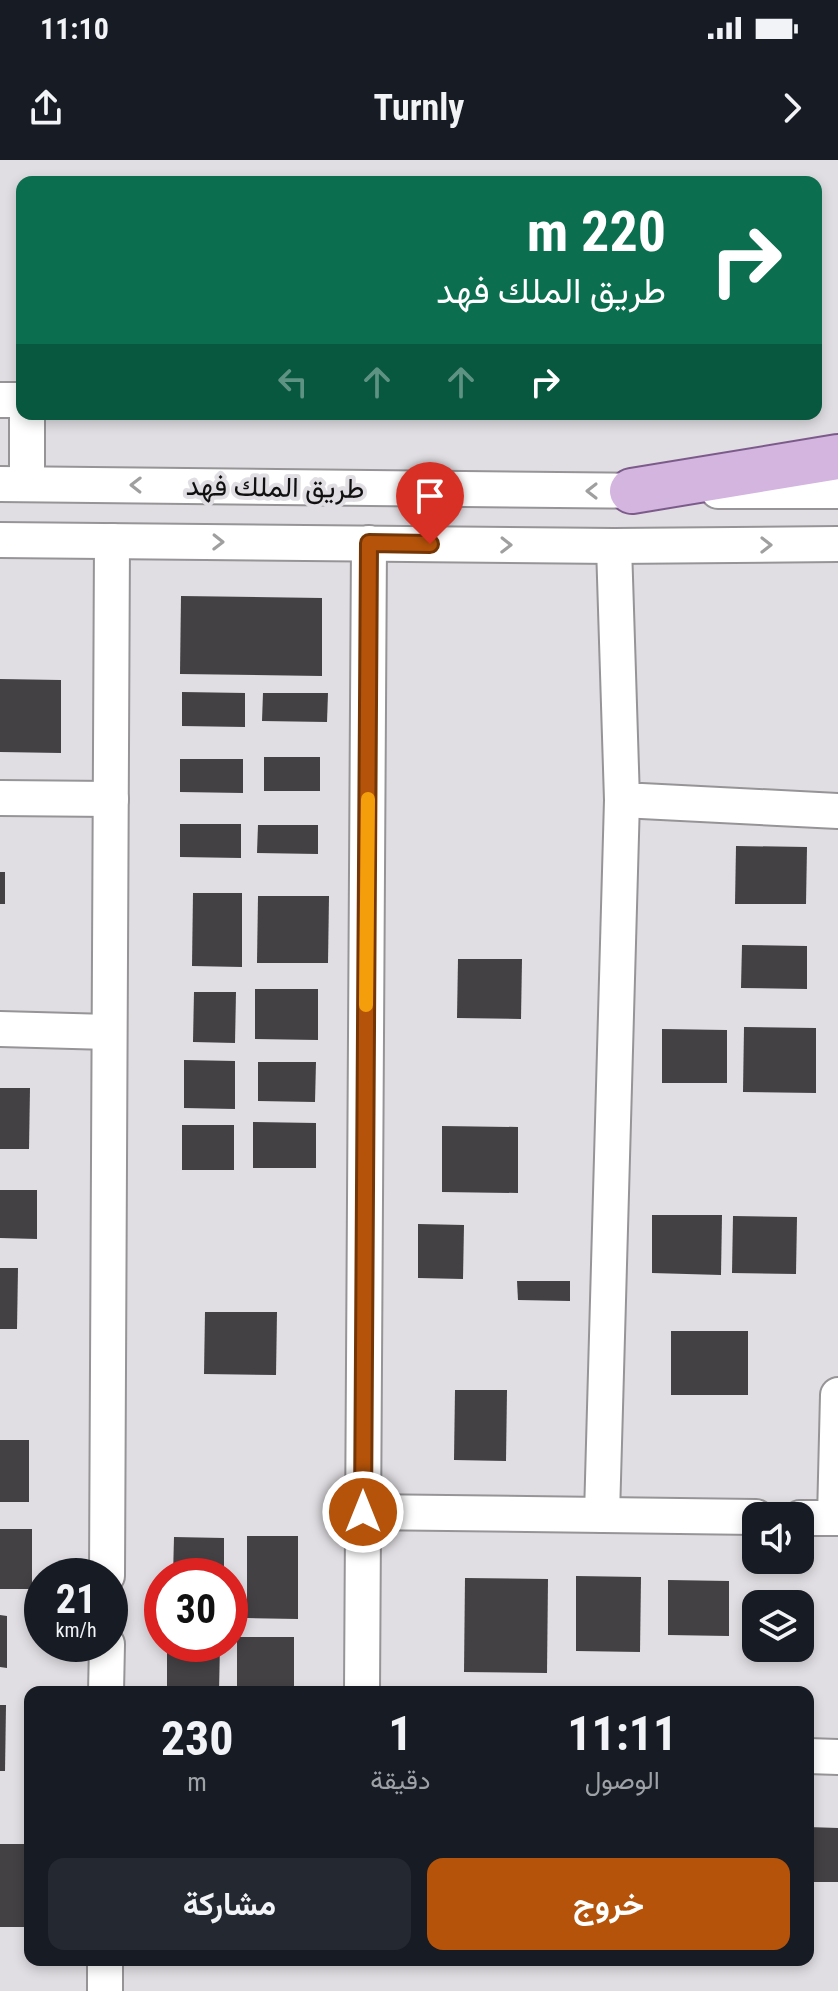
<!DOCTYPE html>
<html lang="ar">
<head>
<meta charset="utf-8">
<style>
	body { margin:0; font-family:"Roboto Condensed",Vazirmatn,sans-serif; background:#242831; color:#f1f3f6; direction:rtl; height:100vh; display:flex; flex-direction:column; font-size:30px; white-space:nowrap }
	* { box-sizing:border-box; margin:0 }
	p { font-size:26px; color:#9ea1a6 }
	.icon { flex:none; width:44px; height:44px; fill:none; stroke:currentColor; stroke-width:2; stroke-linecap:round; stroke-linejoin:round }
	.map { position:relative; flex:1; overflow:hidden; direction:ltr }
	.side { position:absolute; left:24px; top:1526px; width:790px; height:280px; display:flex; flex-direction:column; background:#171b24; border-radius:16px; box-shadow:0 4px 12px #0003; direction:rtl }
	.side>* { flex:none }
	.hud { position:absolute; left:16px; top:16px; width:806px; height:244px; border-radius:16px; box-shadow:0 4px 12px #0003; direction:rtl; background:#0b6e4f; color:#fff; overflow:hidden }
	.tools { position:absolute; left:742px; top:1342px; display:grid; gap:16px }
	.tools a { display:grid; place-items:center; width:72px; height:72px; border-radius:16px; background:#171b24; box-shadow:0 4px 12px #0003; font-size:40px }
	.speed { position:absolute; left:24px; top:1398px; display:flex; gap:16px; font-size:40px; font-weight:700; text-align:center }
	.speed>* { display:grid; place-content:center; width:104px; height:104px; border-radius:50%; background:#171b24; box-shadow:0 4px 12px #0003; line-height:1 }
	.speed small { font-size:20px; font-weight:400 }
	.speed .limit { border:12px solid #d22; background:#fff; color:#111 }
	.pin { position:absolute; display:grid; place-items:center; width:68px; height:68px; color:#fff; margin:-82px -34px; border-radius:50% 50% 50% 0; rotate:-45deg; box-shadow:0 0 8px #0007 }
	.pin .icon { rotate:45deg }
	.me { position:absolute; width:88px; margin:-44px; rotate:0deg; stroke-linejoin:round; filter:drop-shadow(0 0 6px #0008) }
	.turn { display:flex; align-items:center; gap:28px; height:168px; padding:0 24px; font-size:36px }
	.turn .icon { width:104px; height:104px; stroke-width:2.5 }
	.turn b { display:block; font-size:56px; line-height:68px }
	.lanes { display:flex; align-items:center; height:76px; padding:0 24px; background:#0003; justify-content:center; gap:40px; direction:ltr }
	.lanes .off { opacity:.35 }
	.eta { display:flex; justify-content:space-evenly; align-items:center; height:136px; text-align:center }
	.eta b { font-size:48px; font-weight:700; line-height:56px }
	.cta { display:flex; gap:16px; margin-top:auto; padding:16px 24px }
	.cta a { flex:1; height:92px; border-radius:16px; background:#b45309; color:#fff; font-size:32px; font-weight:700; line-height:92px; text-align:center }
	.cta a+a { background:#242831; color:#f1f3f6 }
	.status { display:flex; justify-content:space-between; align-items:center; height:56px; padding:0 40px; background:#171b24; direction:ltr }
	.status svg { height:22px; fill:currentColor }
	header { display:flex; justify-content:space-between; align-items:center; height:104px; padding:0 24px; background:#171b24; font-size:36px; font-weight:700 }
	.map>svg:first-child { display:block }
</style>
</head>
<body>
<div class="status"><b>11:10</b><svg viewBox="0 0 49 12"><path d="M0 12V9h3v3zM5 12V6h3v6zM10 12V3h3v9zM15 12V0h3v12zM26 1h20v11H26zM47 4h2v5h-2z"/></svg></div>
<header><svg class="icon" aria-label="forward" viewBox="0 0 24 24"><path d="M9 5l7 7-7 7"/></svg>Turnly<svg class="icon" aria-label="share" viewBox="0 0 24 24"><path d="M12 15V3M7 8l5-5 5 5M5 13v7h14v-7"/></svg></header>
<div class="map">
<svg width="838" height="1831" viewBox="0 0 838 1831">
	<rect width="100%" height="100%" fill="#e0dee2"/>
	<g fill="#434144">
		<path d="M181 436 322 438V516L180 514Z"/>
		<path d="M0 519 61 520V593L0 592Z"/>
		<path d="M182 532 245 533V567L182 566Z"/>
		<path d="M263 533H328L327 562 262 561Z"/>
		<rect x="264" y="597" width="56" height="34"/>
		<path d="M180 599H243V633L180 632Z"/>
		<path d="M180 664H241V698L180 697Z"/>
		<path d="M258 665H318V694L257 693Z"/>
		<path d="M736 686 807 687 806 744H735Z"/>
		<rect x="0" y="712" width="5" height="32"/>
		<path d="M193 733H242V807L192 806Z"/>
		<path d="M258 736H329L328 803H257Z"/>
		<path d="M742 785 807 786V829L741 828Z"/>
		<path d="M458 799H522L521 859 457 858Z"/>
		<path d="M255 829H318V880L255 879Z"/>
		<path d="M194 832H236L235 883 193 882Z"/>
		<path d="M744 867 816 868V933L743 932Z"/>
		<path d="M662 869 727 870V923H662Z"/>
		<path d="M184 900 235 901V949L184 948Z"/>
		<path d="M258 902H316L315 942 258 941Z"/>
		<path d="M0 928H30L29 989H0Z"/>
		<path d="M253 962 316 963V1008H253Z"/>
		<rect x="182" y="965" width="52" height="45"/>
		<path d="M442 966 518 967V1033L442 1032Z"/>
		<path d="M0 1030H37V1079L0 1078Z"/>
		<path d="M652 1055H722L721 1115 652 1113Z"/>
		<path d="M733 1056 797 1057 796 1114 732 1113Z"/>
		<path d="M418 1064 464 1065 463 1119 418 1118Z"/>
		<path d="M0 1108H18L17 1169H0Z"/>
		<path d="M517 1121H570V1141L518 1140Z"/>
		<path d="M205 1152H277L276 1215 204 1214Z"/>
		<rect x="671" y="1171" width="77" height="64"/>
		<path d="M455 1230H507L506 1301 454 1300Z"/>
		<rect x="0" y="1280" width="29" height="62"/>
		<rect x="0" y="1369" width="32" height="60"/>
		<path d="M247 1376H298V1459L247 1458Z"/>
		<path d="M174 1377 224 1378V1416H173Z"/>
		<path d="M576 1416 641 1417 640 1492 576 1491Z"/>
		<path d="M465 1418 548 1419 547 1513 464 1512Z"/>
		<path d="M668 1420 729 1421V1476L668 1475Z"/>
		<path d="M0 1455 7 1456V1508L0 1507Z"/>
		<rect x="237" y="1477" width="57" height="55"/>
		<path d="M167 1484H220L219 1532H167Z"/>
		<path d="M0 1545H6L5 1611H0Z"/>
		<path d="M808 1667 838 1668V1722H808Z"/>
		<path d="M0 1684H30L29 1767H0Z"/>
	</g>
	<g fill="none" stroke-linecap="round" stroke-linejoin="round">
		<g stroke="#969497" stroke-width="38">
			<g id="minor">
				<path d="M0 240H22"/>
				<path d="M27 254V324"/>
				<path d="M0 324 658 331"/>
				<path d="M718 331H838"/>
				<path d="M0 380 614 386 838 384"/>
				<path d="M614 386 622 640 838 651"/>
				<path d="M0 638 111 639"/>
				<path d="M0 869 109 872"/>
				<path d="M363 1352 756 1357"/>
				<path d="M602 1355 622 640"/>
				<path d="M800 1358H838"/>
				<path d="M835 1358 838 1235"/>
				<path d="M107 1416 112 381"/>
				<path d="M106 1532 107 1484"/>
				<path d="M362 1532 369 383"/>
				<path d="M808 1596 838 1597"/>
				<path d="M105 1831V1800"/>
			</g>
		</g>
		<g stroke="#7c5b8b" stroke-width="48">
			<path id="major" d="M632 331 838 297"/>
		</g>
		<use href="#minor" stroke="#fff" stroke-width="34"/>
		<use href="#major" stroke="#d3b5e0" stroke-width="44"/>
	</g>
	<defs><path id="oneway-chevron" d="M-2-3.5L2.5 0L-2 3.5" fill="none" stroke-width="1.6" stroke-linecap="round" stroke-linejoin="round" transform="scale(2)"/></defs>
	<g stroke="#a09fa0">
		<use href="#oneway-chevron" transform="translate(136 325) rotate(-179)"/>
		<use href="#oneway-chevron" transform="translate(592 331) rotate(-180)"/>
		<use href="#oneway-chevron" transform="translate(218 382) rotate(1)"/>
		<use href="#oneway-chevron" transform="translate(506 385) rotate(1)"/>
		<use href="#oneway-chevron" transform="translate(766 385)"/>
	</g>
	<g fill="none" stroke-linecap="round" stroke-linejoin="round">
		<g stroke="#753606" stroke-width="20">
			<path id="route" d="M363 1352 369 383 430 384"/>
		</g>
		<use href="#route" stroke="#b45309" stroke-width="14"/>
		<path stroke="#f59e0b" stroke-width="14" d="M366 845 368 639"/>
	</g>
	<g text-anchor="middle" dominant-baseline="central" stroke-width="8" stroke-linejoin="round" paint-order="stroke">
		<g font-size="28" fill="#111011" stroke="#e0dee2">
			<text transform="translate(275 327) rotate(1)">طريق الملك فهد</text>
		</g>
	</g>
</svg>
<div class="tools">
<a><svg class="icon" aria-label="sound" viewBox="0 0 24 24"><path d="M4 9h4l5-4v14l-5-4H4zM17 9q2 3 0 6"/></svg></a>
<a><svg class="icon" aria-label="layers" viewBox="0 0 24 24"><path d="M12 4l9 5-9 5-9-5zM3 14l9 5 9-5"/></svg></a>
</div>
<div class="speed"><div>21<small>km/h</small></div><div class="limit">30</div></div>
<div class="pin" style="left:430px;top:384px;background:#d93025"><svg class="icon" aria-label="arrive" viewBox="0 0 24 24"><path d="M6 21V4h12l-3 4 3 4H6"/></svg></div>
<svg class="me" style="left:363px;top:1352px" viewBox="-20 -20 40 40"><circle r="17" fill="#b45309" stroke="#fff" stroke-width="3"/><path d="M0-11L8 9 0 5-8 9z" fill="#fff"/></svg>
<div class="hud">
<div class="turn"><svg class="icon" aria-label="right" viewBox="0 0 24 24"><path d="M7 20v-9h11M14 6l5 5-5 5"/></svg><div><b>220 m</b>طريق الملك فهد</div></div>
<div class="lanes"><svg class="icon off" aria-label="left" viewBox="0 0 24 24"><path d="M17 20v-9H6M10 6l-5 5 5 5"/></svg><svg class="icon off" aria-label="ahead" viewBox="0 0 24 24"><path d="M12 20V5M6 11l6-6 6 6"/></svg><svg class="icon off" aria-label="ahead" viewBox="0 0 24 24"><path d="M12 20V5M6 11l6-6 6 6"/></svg><svg class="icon" aria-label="right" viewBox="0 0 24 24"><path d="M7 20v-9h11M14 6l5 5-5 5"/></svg></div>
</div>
<section class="side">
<div class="eta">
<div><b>11:11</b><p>الوصول</p></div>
<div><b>1</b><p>دقيقة</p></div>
<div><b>230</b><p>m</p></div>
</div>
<div class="cta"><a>خروج</a><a>مشاركة</a></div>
</section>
</div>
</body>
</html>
